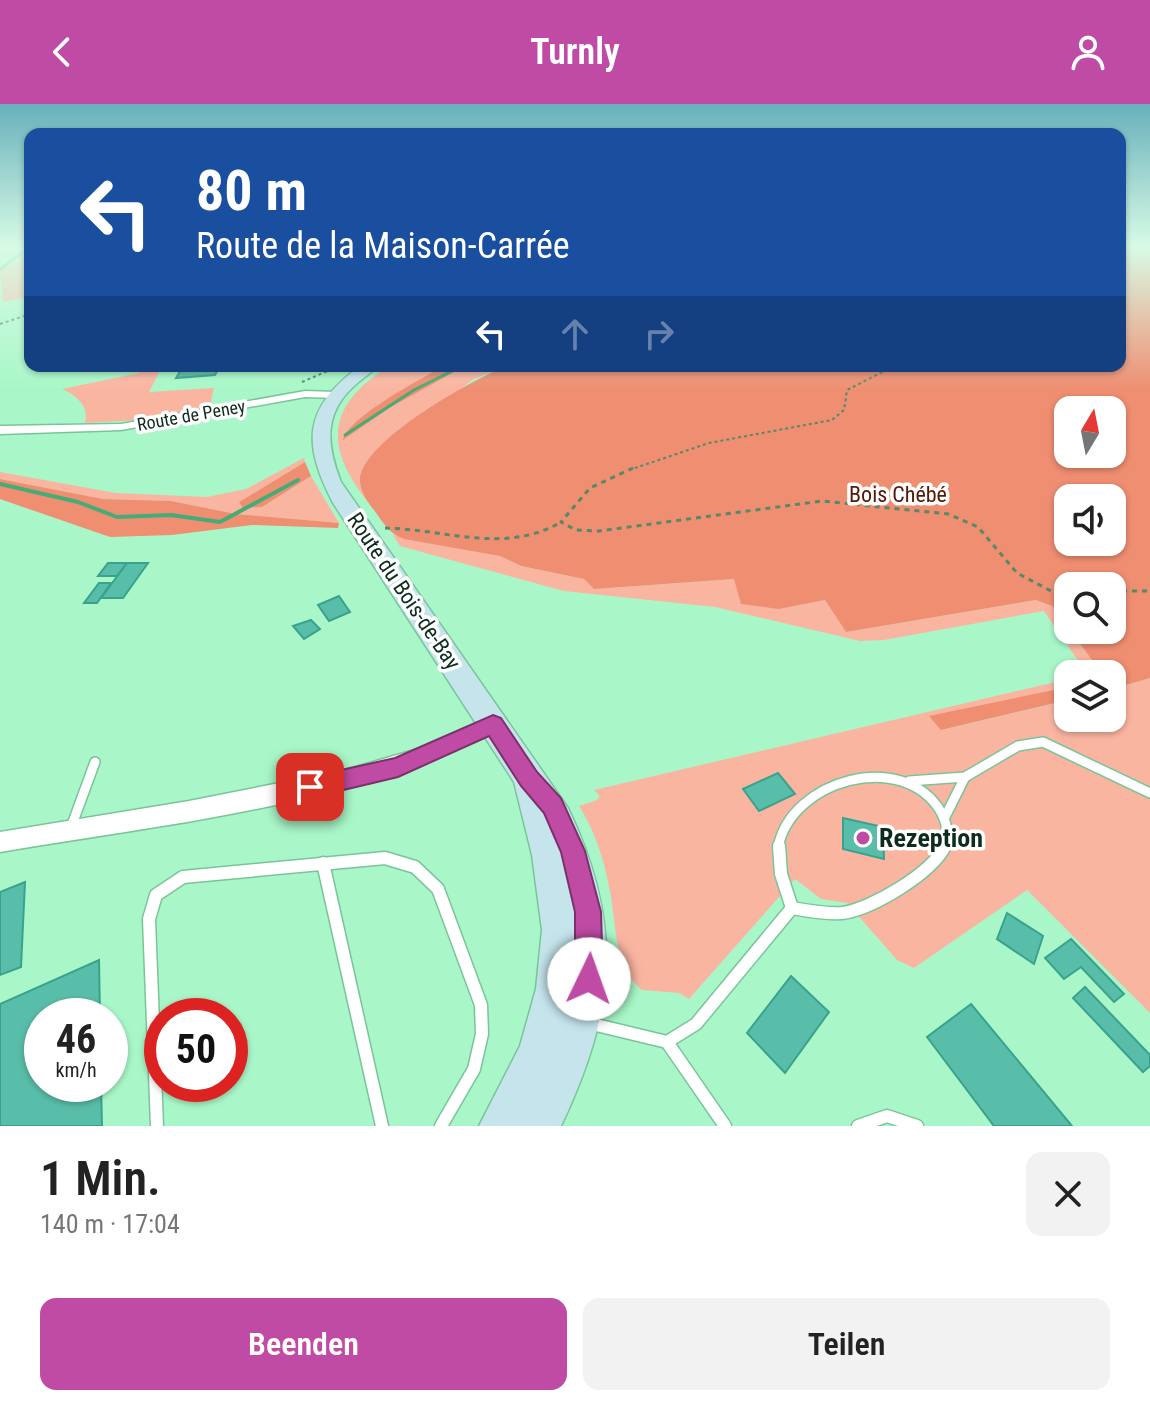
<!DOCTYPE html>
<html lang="de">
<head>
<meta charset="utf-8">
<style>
	body { margin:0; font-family:"Roboto Condensed",sans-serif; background:#f2f2f2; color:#222; height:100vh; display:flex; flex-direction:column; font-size:30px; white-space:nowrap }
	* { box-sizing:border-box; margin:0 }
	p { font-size:26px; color:#767676 }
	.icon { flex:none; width:44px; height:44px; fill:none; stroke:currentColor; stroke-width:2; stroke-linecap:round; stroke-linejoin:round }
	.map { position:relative; height:1022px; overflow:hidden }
	.drawer { display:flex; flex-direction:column; background:#fff; flex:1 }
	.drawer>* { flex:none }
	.top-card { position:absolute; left:24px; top:24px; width:1102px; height:244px; border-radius:16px; box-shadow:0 2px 6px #0004; background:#1a4fa0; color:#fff; overflow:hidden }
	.needle { width:52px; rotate:10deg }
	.fabs { position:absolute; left:1054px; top:292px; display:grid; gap:16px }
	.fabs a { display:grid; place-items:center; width:72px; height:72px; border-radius:16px; background:#fff; box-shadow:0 2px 6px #0004; font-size:40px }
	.speed { position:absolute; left:24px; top:894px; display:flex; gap:16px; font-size:40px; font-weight:700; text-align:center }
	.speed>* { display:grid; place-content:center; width:104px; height:104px; border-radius:50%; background:#fff; box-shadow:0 2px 6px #0004; line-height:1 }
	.speed small { font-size:20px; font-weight:400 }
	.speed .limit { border:12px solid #d22; background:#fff; color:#111 }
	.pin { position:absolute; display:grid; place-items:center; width:68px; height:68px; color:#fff; margin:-34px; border-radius:16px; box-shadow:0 4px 12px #0006 }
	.me { position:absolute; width:88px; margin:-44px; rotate:3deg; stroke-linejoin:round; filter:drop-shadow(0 0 6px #0008) }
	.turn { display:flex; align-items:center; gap:28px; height:168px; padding:0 40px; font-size:36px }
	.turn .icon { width:104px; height:104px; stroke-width:2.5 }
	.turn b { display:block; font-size:56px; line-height:68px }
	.lanes { display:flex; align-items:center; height:76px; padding:0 40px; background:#0003; justify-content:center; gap:40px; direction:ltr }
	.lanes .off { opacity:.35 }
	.round { display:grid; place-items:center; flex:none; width:84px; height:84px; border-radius:16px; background:#f2f2f2 }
	.head { display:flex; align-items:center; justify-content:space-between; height:136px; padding:0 40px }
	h1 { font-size:48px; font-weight:600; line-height:60px }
	.button { display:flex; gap:16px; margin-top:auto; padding:16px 40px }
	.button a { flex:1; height:92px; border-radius:16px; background:#bf4ba4; color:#fff; font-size:32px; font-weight:600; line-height:92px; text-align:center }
	.button a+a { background:#f2f2f2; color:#222 }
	header { display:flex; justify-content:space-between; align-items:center; height:104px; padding:0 40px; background:#bf4ba4; color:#fff; font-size:36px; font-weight:600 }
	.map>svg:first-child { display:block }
</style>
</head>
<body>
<header><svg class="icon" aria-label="back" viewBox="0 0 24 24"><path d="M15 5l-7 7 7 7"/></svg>Turnly<svg class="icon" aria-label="person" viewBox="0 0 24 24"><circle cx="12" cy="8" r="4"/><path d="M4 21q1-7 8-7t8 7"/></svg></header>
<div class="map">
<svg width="1150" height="1022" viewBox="0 0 1150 1022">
	<rect width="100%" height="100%" fill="#a9f7c8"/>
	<g fill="#fab5a1">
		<path d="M30 149V193L3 198 0 167Z"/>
		<path d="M136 262 161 265 149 288 214 284 210 303 138 316 85 319C90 303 76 291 62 285L139 269Z"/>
		<path d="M389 262H444C423 275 347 313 344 335L391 303 459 264 506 262 472 276 368 357 360 380 368 398C324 342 326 302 389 262Z"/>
		<path d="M304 354 305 358 239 398 244 404 262 403 311 372 339 419 236 410 171 397 103 395 0 375V368L116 389 207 393 246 385Z"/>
		<path d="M393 431 500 452 521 462 584 475 594 485 735 475 779 505 825 496 846 528 1036 496 1052 502 1102 570H1087L1044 507 884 536 860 537 715 503 564 487 400 442Z"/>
		<path d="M1150 574V909L1027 786 914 864 897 856 847 799 821 795 795 775 689 895 679 889 642 886C612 862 617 817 609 783 604 756 594 725 579 702L597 696 600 692 594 686 1068 575V583L930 613 942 626 1068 596V614H1112V585Z"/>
	</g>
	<g fill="#ef8e71" fill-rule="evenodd">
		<path d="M1120 143H1150V574L1112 585V570H1102L1070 526H1112V482H1068V524L1052 502 1036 496 846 528 825 496 779 505 741 500 734 475 594 485 584 475 521 462 500 452 404 435C389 430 383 418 374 406 368 399 361 388 360 378 357 339 474 275 506 262H1120ZM1112 306V350H1068V306ZM1112 394V438H1068V394Z"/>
		<path d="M444 262H465L391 303 343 336C347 314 422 274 444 262Z"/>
		<path d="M305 358 311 372 262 403 243 404 239 398Z"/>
		<path d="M0 375 103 395 171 397 236 410 339 419 338 424 252 421 172 431 110 433 0 395Z"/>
		<path d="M1068 583V596L941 626 929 612Z"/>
	</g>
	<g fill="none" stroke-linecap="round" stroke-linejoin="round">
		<g stroke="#45ac77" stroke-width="3">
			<path d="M0 165 30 143"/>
			<path d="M345 331 414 286 462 262"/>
		</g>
		<path stroke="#45ac77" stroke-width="4" d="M0 380 78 398 117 413 171 411 220 418 298 376"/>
	</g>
	<g fill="#59bea9" stroke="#39a28d" stroke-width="2">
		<path d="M183 262H203L201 265 219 264 215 271 176 274Z"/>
		<path d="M108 459H127L117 472H98Z"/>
		<path d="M127 459H148L123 494H101Z"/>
		<path d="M99 479H111L97 499H84Z"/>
		<path d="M339 492 350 508 329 517 318 501Z"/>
		<path d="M311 516 320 525 304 535 293 522Z"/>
		<path d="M778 669 795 690 759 707 743 685Z"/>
		<path d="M843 714 883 723 884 755 843 745Z"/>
		<path d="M25 778 21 863 0 871V788Z"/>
		<path d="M1007 809 1043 832 1034 860 997 835Z"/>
		<path d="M1071 835 1124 890 1114 898 1081 863 1064 875 1045 854Z"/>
		<path d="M99 856 100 912H42V980H101L102 1022H0V900Z"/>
		<path d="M791 872 829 908 785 969 747 929Z"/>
		<path d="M1085 883 1150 951V962L1143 968 1073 894Z"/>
		<path d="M971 900 1072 1022H994L927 933Z"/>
	</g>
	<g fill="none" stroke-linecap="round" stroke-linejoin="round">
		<g stroke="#79c599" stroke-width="12">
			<g id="lane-far1">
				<path d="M909 677 965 673 1018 642 1043 638 1150 689"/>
				<path d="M945 713 965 673"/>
				<path d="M70 726 95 658"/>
				<path d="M778 744C790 676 903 644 941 708 947 719 949 732 944 744"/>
			</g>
		</g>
		<g stroke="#79c599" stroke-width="15">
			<g id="lane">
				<path d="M779 742 781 770 792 804"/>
				<path d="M323 759 382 1022"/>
				<path d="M792 804C808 807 825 810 842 809 872 805 932 769 945 742"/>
				<path d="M588 919 667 938 696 920 792 804"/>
				<path d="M667 938 725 1022"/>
				<path d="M157 1022 149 815 156 791 183 773 385 754 415 763 438 785 481 901 482 930 474 965 441 1022"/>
				<path d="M858 1022 887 1012 917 1022"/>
			</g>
		</g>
		<g stroke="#79c599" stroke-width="3">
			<g id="street">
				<path d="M305 287 336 288 341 291 336 294 305 293 121 326 0 330V322L121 320Z"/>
				<path d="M493 612 500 615 502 620 500 625C349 703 165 720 0 748V728L189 697 345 666 428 642Z"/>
			</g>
		</g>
		<g stroke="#79c599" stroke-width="3">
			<path id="secondary" d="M360 262H378C370 270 361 275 353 283 323 311 327 342 341 378L568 704C624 821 616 906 561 1022H479L520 942 536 885 542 826 532 751 514 678 333 399C302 339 303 304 360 262Z"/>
		</g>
		<g stroke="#54896a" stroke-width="2" stroke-dasharray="3 3" stroke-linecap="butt">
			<path d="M0 220 30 210"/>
			<path d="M302 278 339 262"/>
			<path d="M629 366 709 339 832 316 844 306 847 286 894 262"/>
		</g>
		<g stroke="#54896a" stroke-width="3" stroke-dasharray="5 5" stroke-linecap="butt">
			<path d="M633 364 590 384 561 418 576 426 599 427 822 397 948 410 978 423 1017 469 1068 496"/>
			<path d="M385 424C445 425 505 451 561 418"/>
			<path d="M1112 487H1150"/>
		</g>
		<use href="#lane-far1" stroke="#fff" stroke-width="9"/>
		<use href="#lane" stroke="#fff" stroke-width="12"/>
		<use href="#street" fill="#fff" fill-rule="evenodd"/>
		<use href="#secondary" fill="#c5e4ec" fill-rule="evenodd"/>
	</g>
	<linearGradient id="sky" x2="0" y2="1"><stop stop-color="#67b1bb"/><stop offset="0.5" stop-color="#d8fbe6"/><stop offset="1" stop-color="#d8fbe6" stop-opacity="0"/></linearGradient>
	<rect width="1150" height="286" fill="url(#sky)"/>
	<path fill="#bf4ba4" stroke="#7c316b" stroke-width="2" d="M493 611 501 614 537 668 561 694 585 747 601 808 603 875 598 885 589 889 579 885 575 875V808L561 748 544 709 521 682 489 632 398 673 310 694 302 691 298 683 302 676 310 673 395 654Z"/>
	<circle fill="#bf4ba4" stroke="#fff" stroke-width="3" cx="863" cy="734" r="8"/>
	<g text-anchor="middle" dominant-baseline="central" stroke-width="7" stroke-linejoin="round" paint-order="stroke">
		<g font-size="18" fill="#0d2d1c" stroke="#fff">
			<text transform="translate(191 311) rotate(-10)">Route de Peney</text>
		</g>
		<g font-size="22" fill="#541804" stroke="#fff">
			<text x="898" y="390">Bois Chébé</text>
		</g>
		<g font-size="22" fill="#0d2d1c" stroke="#fff">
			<text transform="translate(404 487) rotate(56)">Route du Bois-de-Bay</text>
		</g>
		<g font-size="26" font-weight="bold" fill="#0d2d1c" stroke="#fff" text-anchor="start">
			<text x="879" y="734">Rezeption</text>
		</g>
	</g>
</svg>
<div class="fabs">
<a><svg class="needle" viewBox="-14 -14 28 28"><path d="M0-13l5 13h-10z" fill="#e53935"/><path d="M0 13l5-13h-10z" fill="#767676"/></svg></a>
<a><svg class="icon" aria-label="sound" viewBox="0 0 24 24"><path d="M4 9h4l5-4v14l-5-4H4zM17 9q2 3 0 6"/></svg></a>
<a><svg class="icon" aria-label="search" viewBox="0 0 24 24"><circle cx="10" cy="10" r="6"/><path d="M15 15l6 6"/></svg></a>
<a><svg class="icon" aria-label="layers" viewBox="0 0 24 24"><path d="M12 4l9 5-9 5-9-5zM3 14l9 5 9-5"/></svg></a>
</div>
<div class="speed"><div>46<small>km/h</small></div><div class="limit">50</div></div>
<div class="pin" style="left:310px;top:683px;background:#d93025"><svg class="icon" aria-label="arrive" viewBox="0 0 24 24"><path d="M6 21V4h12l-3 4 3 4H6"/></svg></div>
<svg class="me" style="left:589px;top:875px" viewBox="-20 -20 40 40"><circle r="19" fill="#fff"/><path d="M0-13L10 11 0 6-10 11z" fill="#bf4ba4"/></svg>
<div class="top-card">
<div class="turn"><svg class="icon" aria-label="left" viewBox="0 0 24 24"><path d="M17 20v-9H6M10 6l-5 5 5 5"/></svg><div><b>80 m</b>Route de la Maison-Carrée</div></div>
<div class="lanes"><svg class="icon" aria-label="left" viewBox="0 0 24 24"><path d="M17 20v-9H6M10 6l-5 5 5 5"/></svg><svg class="icon off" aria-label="ahead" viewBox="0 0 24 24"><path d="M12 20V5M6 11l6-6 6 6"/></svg><svg class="icon off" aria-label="right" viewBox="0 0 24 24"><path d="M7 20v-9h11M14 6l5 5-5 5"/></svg></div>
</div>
</div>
<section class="drawer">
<div class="head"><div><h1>1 Min.</h1><p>140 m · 17:04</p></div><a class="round"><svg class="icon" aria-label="close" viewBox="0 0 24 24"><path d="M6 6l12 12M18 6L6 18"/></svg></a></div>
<div class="button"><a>Beenden</a><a>Teilen</a></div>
</section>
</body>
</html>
